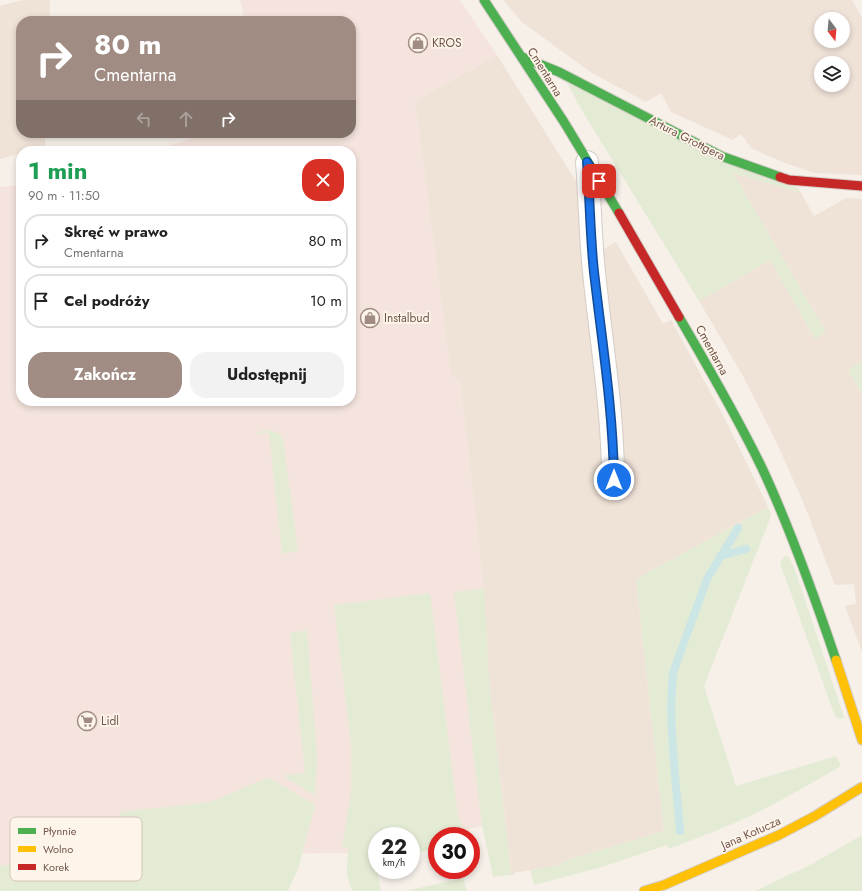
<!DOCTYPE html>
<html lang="pl">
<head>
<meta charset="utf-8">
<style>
	body { margin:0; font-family:Jost,sans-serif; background:#f2f2f2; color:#222; height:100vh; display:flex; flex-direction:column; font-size:15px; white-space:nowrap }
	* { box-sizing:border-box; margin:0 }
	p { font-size:13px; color:#767676 }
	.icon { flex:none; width:22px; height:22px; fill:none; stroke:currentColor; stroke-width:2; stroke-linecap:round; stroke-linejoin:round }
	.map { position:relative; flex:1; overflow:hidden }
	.details { position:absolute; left:16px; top:146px; width:340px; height:260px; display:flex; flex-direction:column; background:#fff; border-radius:16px; box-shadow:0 2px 6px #0003 }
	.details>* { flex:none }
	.hud { position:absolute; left:16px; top:16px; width:340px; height:122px; border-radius:16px; box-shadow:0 2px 6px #0003; background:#a08c82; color:#fff; overflow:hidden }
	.needle { width:26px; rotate:164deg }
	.fabs { position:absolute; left:814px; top:12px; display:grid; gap:8px }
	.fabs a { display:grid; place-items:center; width:36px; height:36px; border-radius:50%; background:#fff; box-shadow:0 2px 6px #0003; font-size:20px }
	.speed { position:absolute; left:368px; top:827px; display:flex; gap:8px; font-size:20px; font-weight:700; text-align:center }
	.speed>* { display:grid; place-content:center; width:52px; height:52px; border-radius:50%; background:#fff; box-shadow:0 2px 6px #0003; line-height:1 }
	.speed small { font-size:10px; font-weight:400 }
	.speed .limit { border:6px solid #d22; background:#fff; color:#111 }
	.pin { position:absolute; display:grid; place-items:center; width:34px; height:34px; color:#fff; margin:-17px; border-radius:8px; box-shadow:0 2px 6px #0006 }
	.me { position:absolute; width:44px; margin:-22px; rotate:0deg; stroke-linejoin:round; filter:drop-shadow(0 0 3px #0008) }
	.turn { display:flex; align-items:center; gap:14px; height:84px; padding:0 12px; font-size:18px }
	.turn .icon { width:52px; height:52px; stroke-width:2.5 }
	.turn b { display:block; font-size:28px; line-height:34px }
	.lanes { display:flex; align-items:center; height:38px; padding:0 12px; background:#0003; justify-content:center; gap:20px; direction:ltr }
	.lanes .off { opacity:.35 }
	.round { display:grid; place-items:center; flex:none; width:42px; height:42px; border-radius:16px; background:#f2f2f2 }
	.overview { display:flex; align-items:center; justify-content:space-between; height:68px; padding:0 12px }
	h1 { font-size:24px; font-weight:700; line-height:30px; color:#1e9e55 }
	.cta { display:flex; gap:8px; margin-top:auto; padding:8px 12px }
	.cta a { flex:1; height:46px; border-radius:16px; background:#a08c82; color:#fff; font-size:16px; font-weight:700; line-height:46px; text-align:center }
	.cta a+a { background:#f2f2f2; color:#222 }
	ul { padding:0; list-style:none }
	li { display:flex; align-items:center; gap:12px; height:54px; margin:0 8px 6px; padding:0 4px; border:2px solid #e0e0e0; border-radius:16px }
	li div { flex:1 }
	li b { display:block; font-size:15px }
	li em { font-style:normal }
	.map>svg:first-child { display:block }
</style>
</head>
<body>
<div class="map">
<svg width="862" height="891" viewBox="0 0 862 891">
	<rect width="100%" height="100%" fill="#f6f0e9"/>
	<g fill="#efe2d7" fill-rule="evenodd">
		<path d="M23 0H50V21H21V133H45V146L27 151H21V153L0 159V6Z"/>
		<path d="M503 0H852L862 18V175L814 173 780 161 751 148 741 134 733 140 671 112 661 93 646 102 592 73 567 55 522 22ZM821 19H843V41H821ZM821 63H843V85H821Z"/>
		<path d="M497 55 577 183 582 232 602 378 605 483 626 480 600 251 616 242 663 324 671 320 725 419 768 507 636 579 664 831 561 862 562 865 514 873V875H511L489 679 482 574 460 381 451 376 415 101Z"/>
		<path d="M733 173 801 193 814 216 846 198 862 199V362L848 370 862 393V652L845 606 856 604 854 584 835 585 804 504 775 439 743 376 699 301 770 260 815 339 826 332Z"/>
	</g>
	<path fill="#f5e4dd" d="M240 0H460L497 55 415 101 451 376 460 381 482 574 489 679 506 820 438 836H377L370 853 217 854 118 834 121 853 0 866V187L21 185V401H351V151H153L207 133H351V21H245Z"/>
	<g fill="#e4ebd5">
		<path d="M567 83 798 188 801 193 733 173 826 332 815 339 770 260 699 301 581 109Z"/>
		<path d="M862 362V393L848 370Z"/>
		<path d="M262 431C271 430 278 431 283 439L298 551 282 554 269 433 257 434 259 432Z"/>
		<path d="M768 507 771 515 769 521 704 686 736 786 836 756 841 766C812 783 783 800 752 815 725 828 697 838 669 849L667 845 602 867 534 885 530 870 562 865 561 862 664 831 636 579Z"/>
		<path d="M785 556 789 557 795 570 844 717 843 719 837 718 835 716 782 569 780 562Z"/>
		<path d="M484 588 489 679 511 875 493 877 482 825 454 592Z"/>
		<path d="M430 593 458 817 464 830 465 836H437V848L411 854V836H377V862H375L381 891H353C344 877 347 863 349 848L342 847 351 793V741L334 605Z"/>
		<path d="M307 630 317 755 315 796 285 777V775L305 773 290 633Z"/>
		<path d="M270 778 315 805 299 866 288 891H0V866L120 853 118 834 121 831 120 812 204 803 213 801 262 780Z"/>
		<path d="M862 835V891H755L812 864Z"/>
		<path d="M463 878 467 891H406Z"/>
	</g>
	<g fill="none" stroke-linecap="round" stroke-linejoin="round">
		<g stroke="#cce5e5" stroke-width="8">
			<path d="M720 556 746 549"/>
			<path d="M680 831C676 779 668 725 673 673L707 579 738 528"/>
		</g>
		<g stroke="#d4ccc6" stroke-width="24">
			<path id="street" d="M587 162C590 199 590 235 594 272 601 342 613 410 613 480"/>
		</g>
		<g stroke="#d4ccc6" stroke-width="11">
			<g id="fast">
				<path d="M484 0 564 122 619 213"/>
				<path d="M522 57 559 72 721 156 780 177"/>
				<path d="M679 317C708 367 737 416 762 468 791 530 814 595 836 660"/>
			</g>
		</g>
		<g stroke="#d4ccc6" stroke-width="11">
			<g id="slow">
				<path d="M836 660 862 740"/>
				<path d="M644 891 664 885 779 835 815 816 862 787"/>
			</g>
		</g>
		<g stroke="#d4ccc6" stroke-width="11">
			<g id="jam">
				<path d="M780 177 789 180 862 186"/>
				<path d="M619 213 679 317"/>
			</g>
		</g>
		<use href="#street" stroke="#fefdfc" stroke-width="22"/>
		<use href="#fast" stroke="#4caf50" stroke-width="9"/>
		<use href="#slow" stroke="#ffc107" stroke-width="9"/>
		<use href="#jam" stroke="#c62828" stroke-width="9"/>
	</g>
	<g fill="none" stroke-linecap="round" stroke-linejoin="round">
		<g stroke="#114b97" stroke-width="10">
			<path id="route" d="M599 181 587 162C590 199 590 235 594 272 602 342 613 409 614 480"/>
		</g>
		<use href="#route" stroke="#1a73e8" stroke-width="7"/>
	</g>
	<defs>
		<g id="shop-ring" transform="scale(1)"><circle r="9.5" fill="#fef5ea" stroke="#a08c82" stroke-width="1.5"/><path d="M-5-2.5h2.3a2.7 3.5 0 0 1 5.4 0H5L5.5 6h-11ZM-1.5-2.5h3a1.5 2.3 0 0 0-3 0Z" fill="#a08c82"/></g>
		<g id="supermarket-ring" transform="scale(1)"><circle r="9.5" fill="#fef5ea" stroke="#a08c82" stroke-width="1.5"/><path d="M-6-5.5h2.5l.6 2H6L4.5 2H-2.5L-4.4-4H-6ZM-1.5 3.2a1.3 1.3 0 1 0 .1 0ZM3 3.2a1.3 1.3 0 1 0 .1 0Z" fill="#a08c82"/></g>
	</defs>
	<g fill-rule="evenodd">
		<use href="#shop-ring" x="418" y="43"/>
		<use href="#shop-ring" x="370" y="318"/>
		<use href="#supermarket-ring" x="87" y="721"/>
	</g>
	<g text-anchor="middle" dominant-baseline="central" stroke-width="3.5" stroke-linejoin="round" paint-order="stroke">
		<g font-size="12" fill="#71564b" stroke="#fef5ea" text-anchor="start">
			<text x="432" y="43">KROS</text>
			<text x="384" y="318">Instalbud</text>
			<text x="101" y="721">Lidl</text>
		</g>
		<g font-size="12" fill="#71564b" stroke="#fef5ea">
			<text transform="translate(545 72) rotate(58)">Cmentarna</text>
			<text transform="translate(687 138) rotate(27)">Artura Grottgera</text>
			<text transform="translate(712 350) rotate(61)">Cmentarna</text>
			<text transform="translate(751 833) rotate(-24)">Jana Kotucza</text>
		</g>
	</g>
	<rect x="10" y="817" width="132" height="64" rx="6" fill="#fef5ea" stroke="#d4c5ba" stroke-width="1"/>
	<rect x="18" y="828" width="18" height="6" fill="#4caf50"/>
	<rect x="18" y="846" width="18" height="6" fill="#ffc107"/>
	<rect x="18" y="864" width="18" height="6" fill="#c62828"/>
	<g font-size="11" fill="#71564b">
		<text x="43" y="835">Płynnie</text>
		<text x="43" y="853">Wolno</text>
		<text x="43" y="871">Korek</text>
	</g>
</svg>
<div class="fabs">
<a><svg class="needle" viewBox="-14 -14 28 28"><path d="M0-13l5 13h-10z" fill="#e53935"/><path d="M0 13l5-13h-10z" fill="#767676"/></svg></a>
<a><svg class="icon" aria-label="layers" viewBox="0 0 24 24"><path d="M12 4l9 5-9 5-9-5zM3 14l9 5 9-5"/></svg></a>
</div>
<div class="speed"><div>22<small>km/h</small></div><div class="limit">30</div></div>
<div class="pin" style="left:599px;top:181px;background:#d93025"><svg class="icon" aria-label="arrive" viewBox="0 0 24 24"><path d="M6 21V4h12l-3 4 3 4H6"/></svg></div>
<svg class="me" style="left:614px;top:480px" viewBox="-20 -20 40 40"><circle r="17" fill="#1a73e8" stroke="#fff" stroke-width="3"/><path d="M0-11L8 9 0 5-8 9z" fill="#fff"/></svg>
<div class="hud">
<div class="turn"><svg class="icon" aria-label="right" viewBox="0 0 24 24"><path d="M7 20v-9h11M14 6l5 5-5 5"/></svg><div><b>80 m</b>Cmentarna</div></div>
<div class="lanes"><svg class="icon off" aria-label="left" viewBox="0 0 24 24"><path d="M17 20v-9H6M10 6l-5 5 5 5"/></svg><svg class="icon off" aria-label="ahead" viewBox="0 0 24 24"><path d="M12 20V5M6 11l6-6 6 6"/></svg><svg class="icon" aria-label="right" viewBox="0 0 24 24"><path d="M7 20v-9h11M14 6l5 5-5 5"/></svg></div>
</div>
<section class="details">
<div class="overview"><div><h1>1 min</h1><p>90 m · 11:50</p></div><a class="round" style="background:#d93025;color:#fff"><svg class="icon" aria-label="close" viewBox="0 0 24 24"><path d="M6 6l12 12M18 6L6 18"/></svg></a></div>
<ul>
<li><svg class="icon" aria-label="right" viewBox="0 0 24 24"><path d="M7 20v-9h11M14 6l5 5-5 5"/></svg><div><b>Skręć w prawo</b><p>Cmentarna</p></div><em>80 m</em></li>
<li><svg class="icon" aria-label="arrive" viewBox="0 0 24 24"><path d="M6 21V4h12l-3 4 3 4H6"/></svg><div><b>Cel podróży</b></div><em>10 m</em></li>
</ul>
<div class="cta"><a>Zakończ</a><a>Udostępnij</a></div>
</section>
</div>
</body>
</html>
